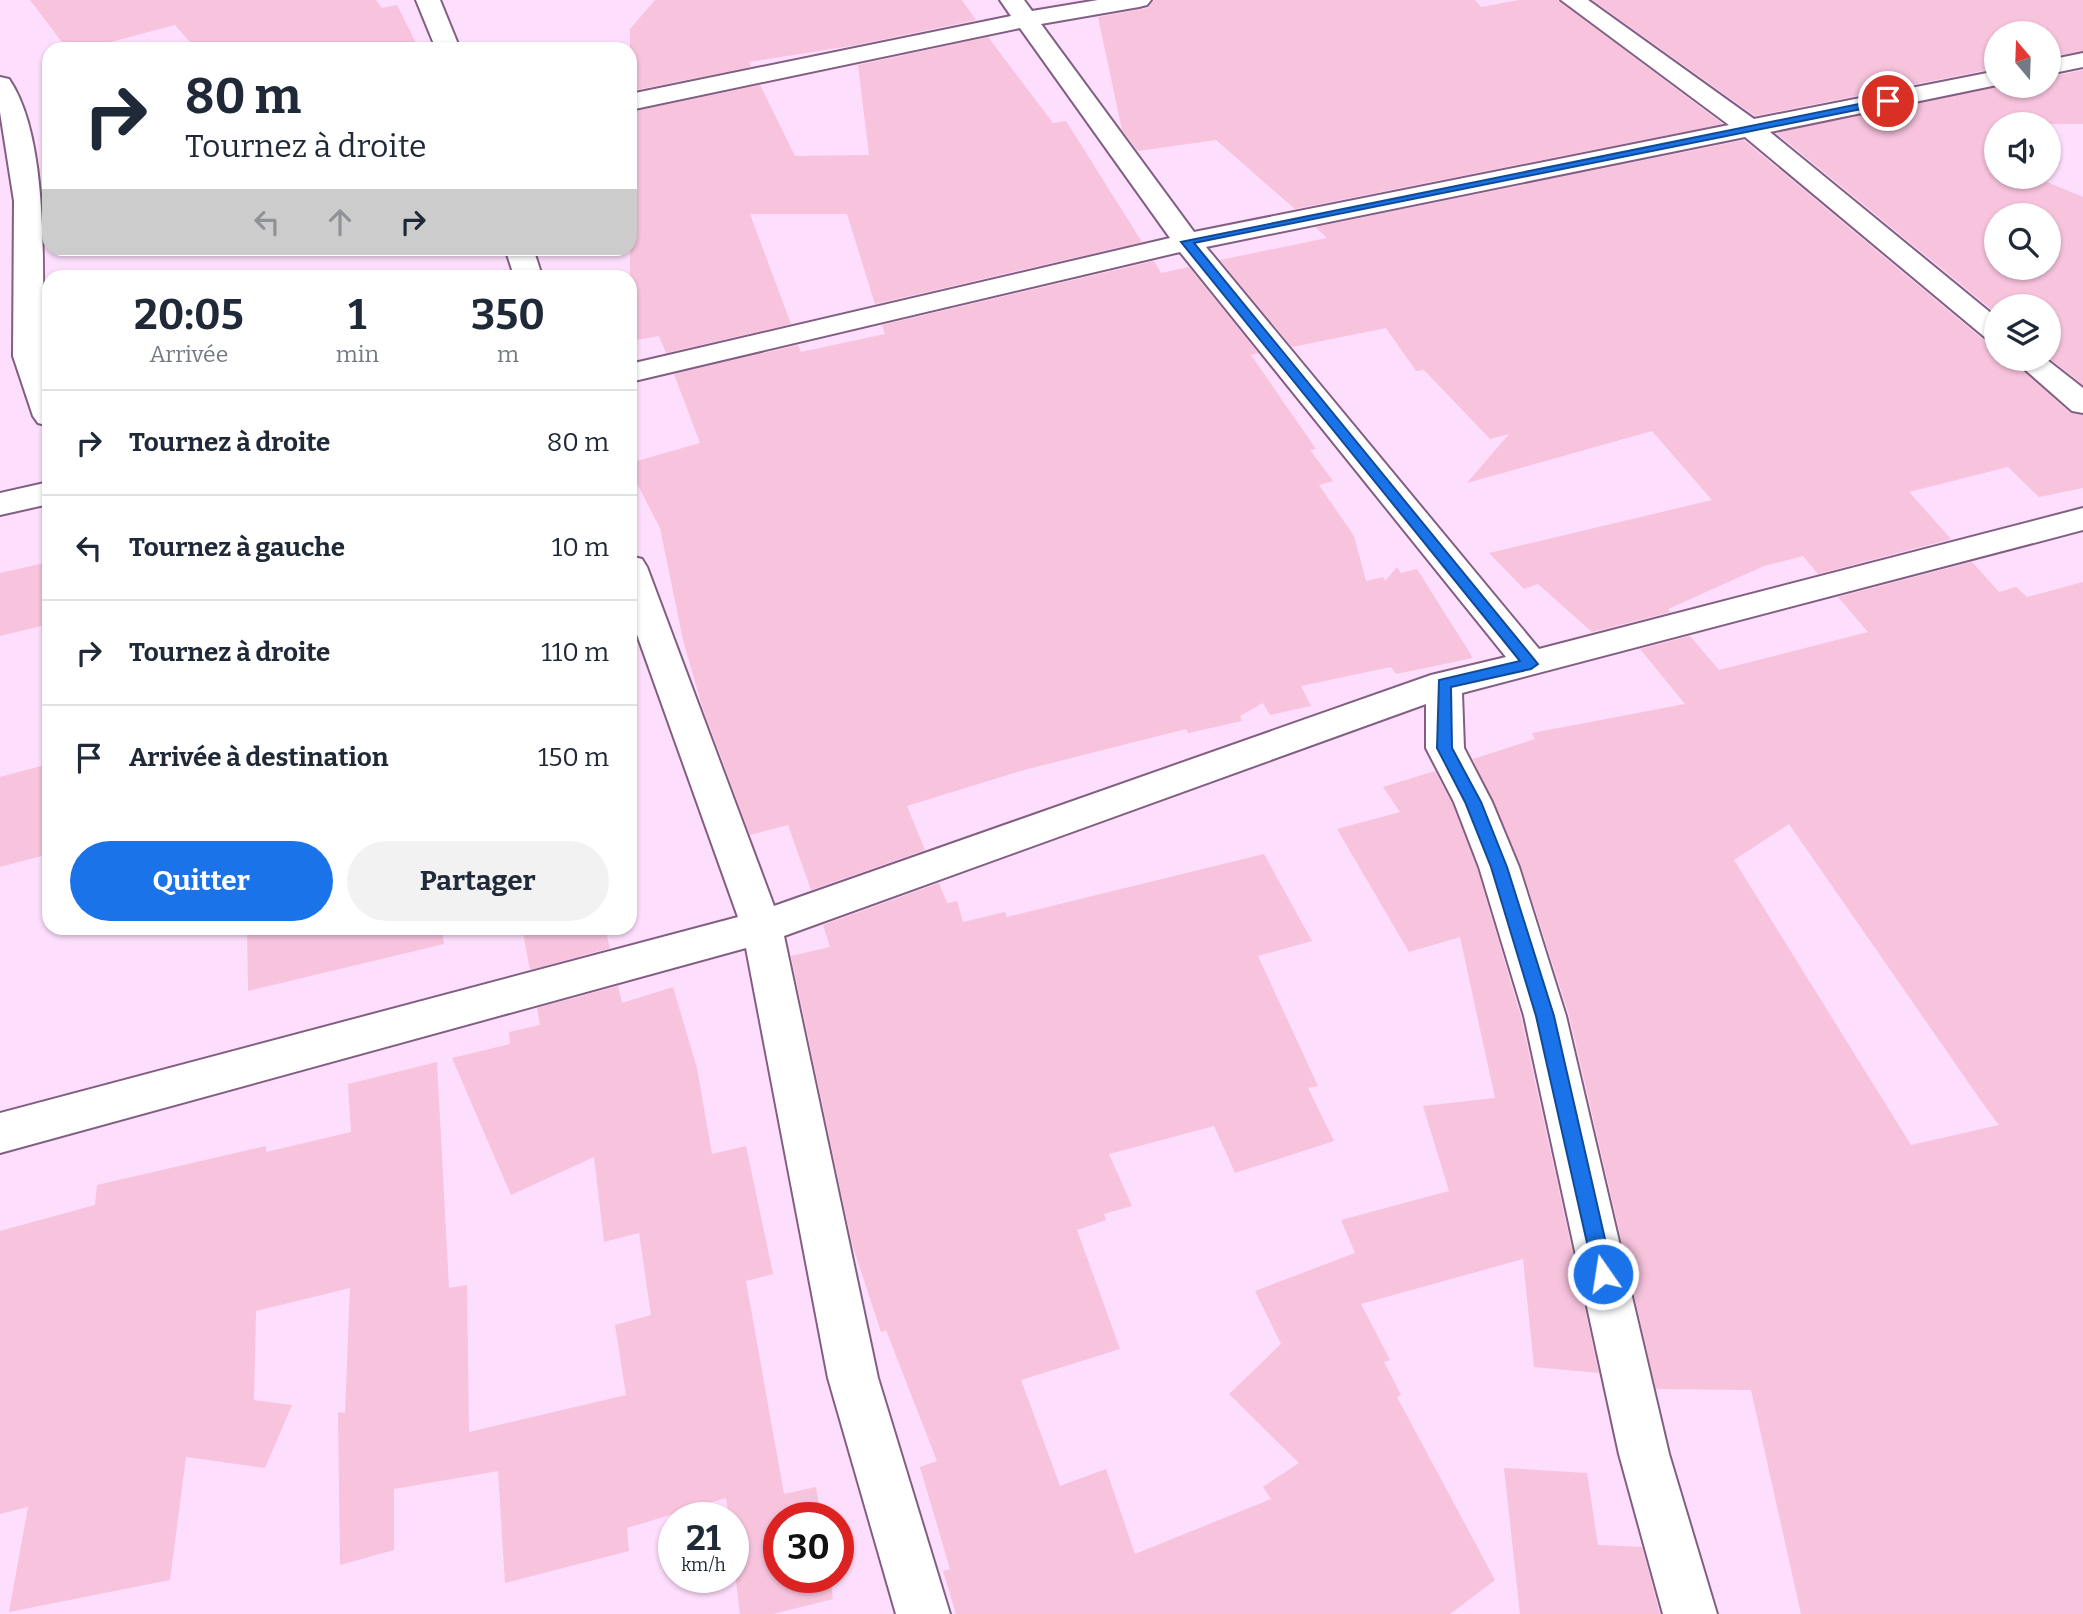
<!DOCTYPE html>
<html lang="fr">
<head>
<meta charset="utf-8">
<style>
	body { margin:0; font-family:Bitter,serif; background:#f2f2f3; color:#1f2937; height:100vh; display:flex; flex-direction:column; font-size:26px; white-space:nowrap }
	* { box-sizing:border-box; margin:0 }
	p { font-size:23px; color:#747a83 }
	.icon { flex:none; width:38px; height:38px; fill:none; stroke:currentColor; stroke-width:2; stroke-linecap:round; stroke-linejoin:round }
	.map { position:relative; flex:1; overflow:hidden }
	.side { position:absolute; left:42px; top:270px; width:595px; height:665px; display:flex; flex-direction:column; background:#fff; border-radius:21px; box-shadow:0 2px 5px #0004 }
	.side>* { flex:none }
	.hud { position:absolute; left:42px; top:42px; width:595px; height:214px; border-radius:21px; box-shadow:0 2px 5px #0004; background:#fff; color:#1f2937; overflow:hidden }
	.needle { width:46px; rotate:341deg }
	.fabs { position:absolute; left:1984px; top:21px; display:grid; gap:14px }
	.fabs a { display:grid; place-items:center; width:77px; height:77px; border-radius:50%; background:#fff; box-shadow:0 2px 5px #0004; font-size:35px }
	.speed { position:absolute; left:658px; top:1502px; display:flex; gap:14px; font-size:35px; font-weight:700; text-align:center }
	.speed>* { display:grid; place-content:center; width:91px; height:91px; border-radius:50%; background:#fff; box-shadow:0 2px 5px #0004; line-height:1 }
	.speed small { font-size:18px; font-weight:400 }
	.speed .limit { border:10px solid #d22; background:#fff; color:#111 }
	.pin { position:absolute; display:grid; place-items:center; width:60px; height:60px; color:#fff; margin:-30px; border:4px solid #fff; border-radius:50%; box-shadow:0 2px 7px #0007 }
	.me { position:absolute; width:77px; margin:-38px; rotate:347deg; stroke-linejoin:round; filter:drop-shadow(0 0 5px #0008) }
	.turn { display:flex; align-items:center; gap:24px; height:147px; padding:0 28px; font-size:32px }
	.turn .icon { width:91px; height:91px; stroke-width:2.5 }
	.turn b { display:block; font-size:49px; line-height:60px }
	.lanes { display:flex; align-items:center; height:66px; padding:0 28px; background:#0003; justify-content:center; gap:35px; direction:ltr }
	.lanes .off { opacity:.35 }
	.eta { display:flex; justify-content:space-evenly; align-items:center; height:119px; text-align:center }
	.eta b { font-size:42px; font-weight:700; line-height:49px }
	.button { display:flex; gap:14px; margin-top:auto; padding:14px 28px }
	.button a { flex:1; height:80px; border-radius:42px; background:#1a73e8; color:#fff; font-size:28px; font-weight:700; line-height:80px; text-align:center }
	.button a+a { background:#f2f2f3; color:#1f2937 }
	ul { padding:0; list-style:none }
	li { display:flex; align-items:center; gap:21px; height:105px; padding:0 28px; border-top:2px solid #e0e1e3 }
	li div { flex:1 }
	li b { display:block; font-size:26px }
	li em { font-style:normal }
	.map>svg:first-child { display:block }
</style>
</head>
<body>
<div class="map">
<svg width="2083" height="1614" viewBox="0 0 2083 1614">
	<rect width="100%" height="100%" fill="#fedefd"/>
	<g fill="#f7c3dd" fill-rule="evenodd">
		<path d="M30 0H376L382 8 397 5 419 49H196L175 25 84 49H67Z"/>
		<path d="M655 0H962L976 20 856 45 749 62 751 67 630 91V29Z"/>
		<path d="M1154 0H1475L1481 7 1519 0H1558L1723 124 1295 209 1216 140 1138 151 1122 130 1098 17 1148 8Z"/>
		<path d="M1592 0H2083V51L2049 57V33H1997V68L1755 116Z"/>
		<path d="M988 37 1053 123 1066 121 1142 242 875 304 847 214H750L791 324 666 353 659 336 630 341V112L760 85 795 156 869 155 858 65Z"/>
		<path d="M2083 70V124H1997V177H2035L2083 197V385L2049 358V306H1997V314L1776 133 1999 86H2049V77ZM1997 215H2049V268H1997Z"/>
		<path d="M1744 140 1985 341 1997 344V359H2011L2070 413 2083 415V488L2039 497 2008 467 1909 492 1951 539 1818 574 1803 556 1764 566 1668 609 1671 612 1592 632 1538 584 1524 589 1489 553 1712 500 1652 431 1467 483 1509 434 1490 439 1424 370 1416 371 1386 328 1292 347 1220 260 1327 238 1315 227Z"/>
		<path d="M1154 261 1161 273 1189 267 1258 353 1251 355 1316 449 1310 450 1333 481 1319 485 1354 536 1366 581 1383 577 1385 581 1397 567 1401 573 1417 569 1473 658 1396 674 1391 667 1301 686 1311 706 1270 715 1263 703 1240 716 1242 721 1188 733 1186 729 1024 770 907 806 925 850 811 890 788 825 750 835 702 706 683 640 660 528 630 470V463L700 443 674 374 798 345 801 352 885 334 882 325Z"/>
		<path d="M49 562V624L0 636V573Z"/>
		<path d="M1972 562 1999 592 2016 587 2027 597 2083 582V1614H1801L1751 1390 1656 1389 1569 1015 1521 866 1473 759 1535 739 1532 733 1685 704 1640 649 1690 636 1719 670 1868 632 1838 597ZM1789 824 1984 1105 1999 1125 1911 1145 1734 860Z"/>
		<path d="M49 764V854L0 867V777Z"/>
		<path d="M1435 771 1452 803 1477 868 1521 1017 1599 1373 1534 1367 1523 1259 1361 1304 1390 1360 1384 1362 1401 1395 1397 1397 1495 1580 1450 1614H956L943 1571 950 1569 920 1467 937 1461 886 1330 881 1332 852 1244 791 956 830 947 823 925 939 883 947 903 957 901 963 922 1005 912 1007 917 1264 854 1312 941 1258 956 1318 1086 1308 1088 1334 1141 1235 1173 1214 1126 1109 1154 1132 1206 1104 1214 1106 1220 1077 1230 1120 1349 1021 1380 1060 1486 1106 1469 1135 1554 1271 1499 1263 1487 1299 1463 1229 1394 1281 1344 1255 1291 1355 1253 1341 1220 1449 1191 1423 1106 1495 1098 1460 937 1409 952 1337 829 1400 812 1383 787Z"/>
		<path d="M247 928H442L444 944 248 991Z"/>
		<path d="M522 928H605L610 948 530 970Z"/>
		<path d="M618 986 622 1003 673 987 697 1068 712 1154 746 1146 773 1274 746 1281 784 1494 816 1487 821 1517H779V1577H830L833 1599 773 1614H740L733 1556V1517H729L726 1498 627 1528 629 1551 505 1583 498 1471 394 1489V1550L340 1565 338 1412 345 1413 350 1288 256 1311 254 1400 292 1405 265 1468 186 1457 170 1580 9 1612 28 1507 0 1514V1231L95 1205 97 1185 266 1146V1152L351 1132 348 1084 437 1062 449 1288 467 1285 469 1432 626 1395 615 1325 651 1315 639 1233 604 1242 594 1157 511 1195 452 1058 510 1044 509 1032 540 1025 537 1008Z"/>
		<path d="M1504 1468 1587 1473 1598 1545 1642 1547 1660 1614H1520Z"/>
	</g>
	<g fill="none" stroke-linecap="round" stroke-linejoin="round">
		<g stroke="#825f82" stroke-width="4">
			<g id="minor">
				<path d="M416 0H440L460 49H436Z"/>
				<path d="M1000 0H1024L1032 11 1098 0H1151L1147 5 1139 7 1041 24 1194 232 1729 125 1561 0H1588L1754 119 1997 71V85L1770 132 1997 318V342L1987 339 1745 137 1206 247 1539 649 2083 508V530L1462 693 1464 748 1492 802 1519 867 1566 1016 1669 1454 1717 1614H1663L1619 1454 1524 1016 1479 867 1454 802 1426 748V704L784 936 878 1378 950 1614H896L828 1378 746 948 0 1153V1113L738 917 630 615V556L642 559 647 567 774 906 1431 675 1506 657 1180 252 630 382V364L1170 238 1020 28 630 110V94L1011 16Z"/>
				<path d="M2083 53V67L2049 74V60Z"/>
				<path d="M0 77 9 79C51 140 42 281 43 356L49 373V426L38 423 33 416 13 356 14 201 0 112Z"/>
				<path d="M505 248H533L542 276H514Z"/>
				<path d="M2013 359H2046L2083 388V413L2072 411Z"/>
				<path d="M49 482V504L0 515V493Z"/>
			</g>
		</g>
		<use href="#minor" fill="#fff" fill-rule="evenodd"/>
	</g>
	<path fill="#1a73e8" stroke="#114b97" stroke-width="2" d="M1888 98 1893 101 1891 103 1194 243 1538 664 1531 669 1451 687 1452 748 1481 802 1507 867 1554 1016 1613 1274 1610 1280 1603 1283 1596 1280 1594 1274 1536 1016 1491 867 1465 802 1437 748 1439 680 1520 661 1181 242Z"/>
</svg>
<div class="fabs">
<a><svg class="needle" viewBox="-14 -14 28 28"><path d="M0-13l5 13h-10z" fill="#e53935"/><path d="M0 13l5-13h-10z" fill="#747a83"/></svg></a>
<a><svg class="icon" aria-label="sound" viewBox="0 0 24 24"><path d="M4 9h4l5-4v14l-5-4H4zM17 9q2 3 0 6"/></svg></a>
<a><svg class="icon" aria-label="search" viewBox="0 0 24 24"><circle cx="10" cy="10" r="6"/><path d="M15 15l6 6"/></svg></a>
<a><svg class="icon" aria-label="layers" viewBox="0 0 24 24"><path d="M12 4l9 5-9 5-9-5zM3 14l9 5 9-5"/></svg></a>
</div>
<div class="speed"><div>21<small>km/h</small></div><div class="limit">30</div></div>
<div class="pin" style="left:1888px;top:101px;background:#d93025"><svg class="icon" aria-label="arrive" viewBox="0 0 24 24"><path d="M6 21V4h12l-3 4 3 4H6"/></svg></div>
<svg class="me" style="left:1603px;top:1274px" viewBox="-20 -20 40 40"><circle r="17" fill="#1a73e8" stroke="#fff" stroke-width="3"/><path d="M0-11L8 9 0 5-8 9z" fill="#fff"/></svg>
<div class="hud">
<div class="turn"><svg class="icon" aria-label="right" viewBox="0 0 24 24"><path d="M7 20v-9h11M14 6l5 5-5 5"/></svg><div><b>80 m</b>Tournez à droite</div></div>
<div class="lanes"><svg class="icon off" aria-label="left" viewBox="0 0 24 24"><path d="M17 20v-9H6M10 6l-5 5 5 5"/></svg><svg class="icon off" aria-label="ahead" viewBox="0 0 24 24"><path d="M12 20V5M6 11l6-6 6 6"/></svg><svg class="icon" aria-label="right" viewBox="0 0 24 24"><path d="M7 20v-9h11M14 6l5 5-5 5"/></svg></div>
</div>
<section class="side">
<div class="eta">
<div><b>20:05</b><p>Arrivée</p></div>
<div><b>1</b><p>min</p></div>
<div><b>350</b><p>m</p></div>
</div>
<ul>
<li><svg class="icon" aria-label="right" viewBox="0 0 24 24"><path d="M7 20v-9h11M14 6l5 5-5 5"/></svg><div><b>Tournez à droite</b></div><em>80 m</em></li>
<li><svg class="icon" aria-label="left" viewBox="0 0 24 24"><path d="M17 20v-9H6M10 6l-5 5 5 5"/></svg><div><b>Tournez à gauche</b></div><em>10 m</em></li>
<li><svg class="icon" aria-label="right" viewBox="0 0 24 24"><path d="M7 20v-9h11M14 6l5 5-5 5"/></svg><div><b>Tournez à droite</b></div><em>110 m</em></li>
<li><svg class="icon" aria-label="arrive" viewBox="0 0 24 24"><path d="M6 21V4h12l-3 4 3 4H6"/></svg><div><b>Arrivée à destination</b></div><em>150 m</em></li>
</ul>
<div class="button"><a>Quitter</a><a>Partager</a></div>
</section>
</div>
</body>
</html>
